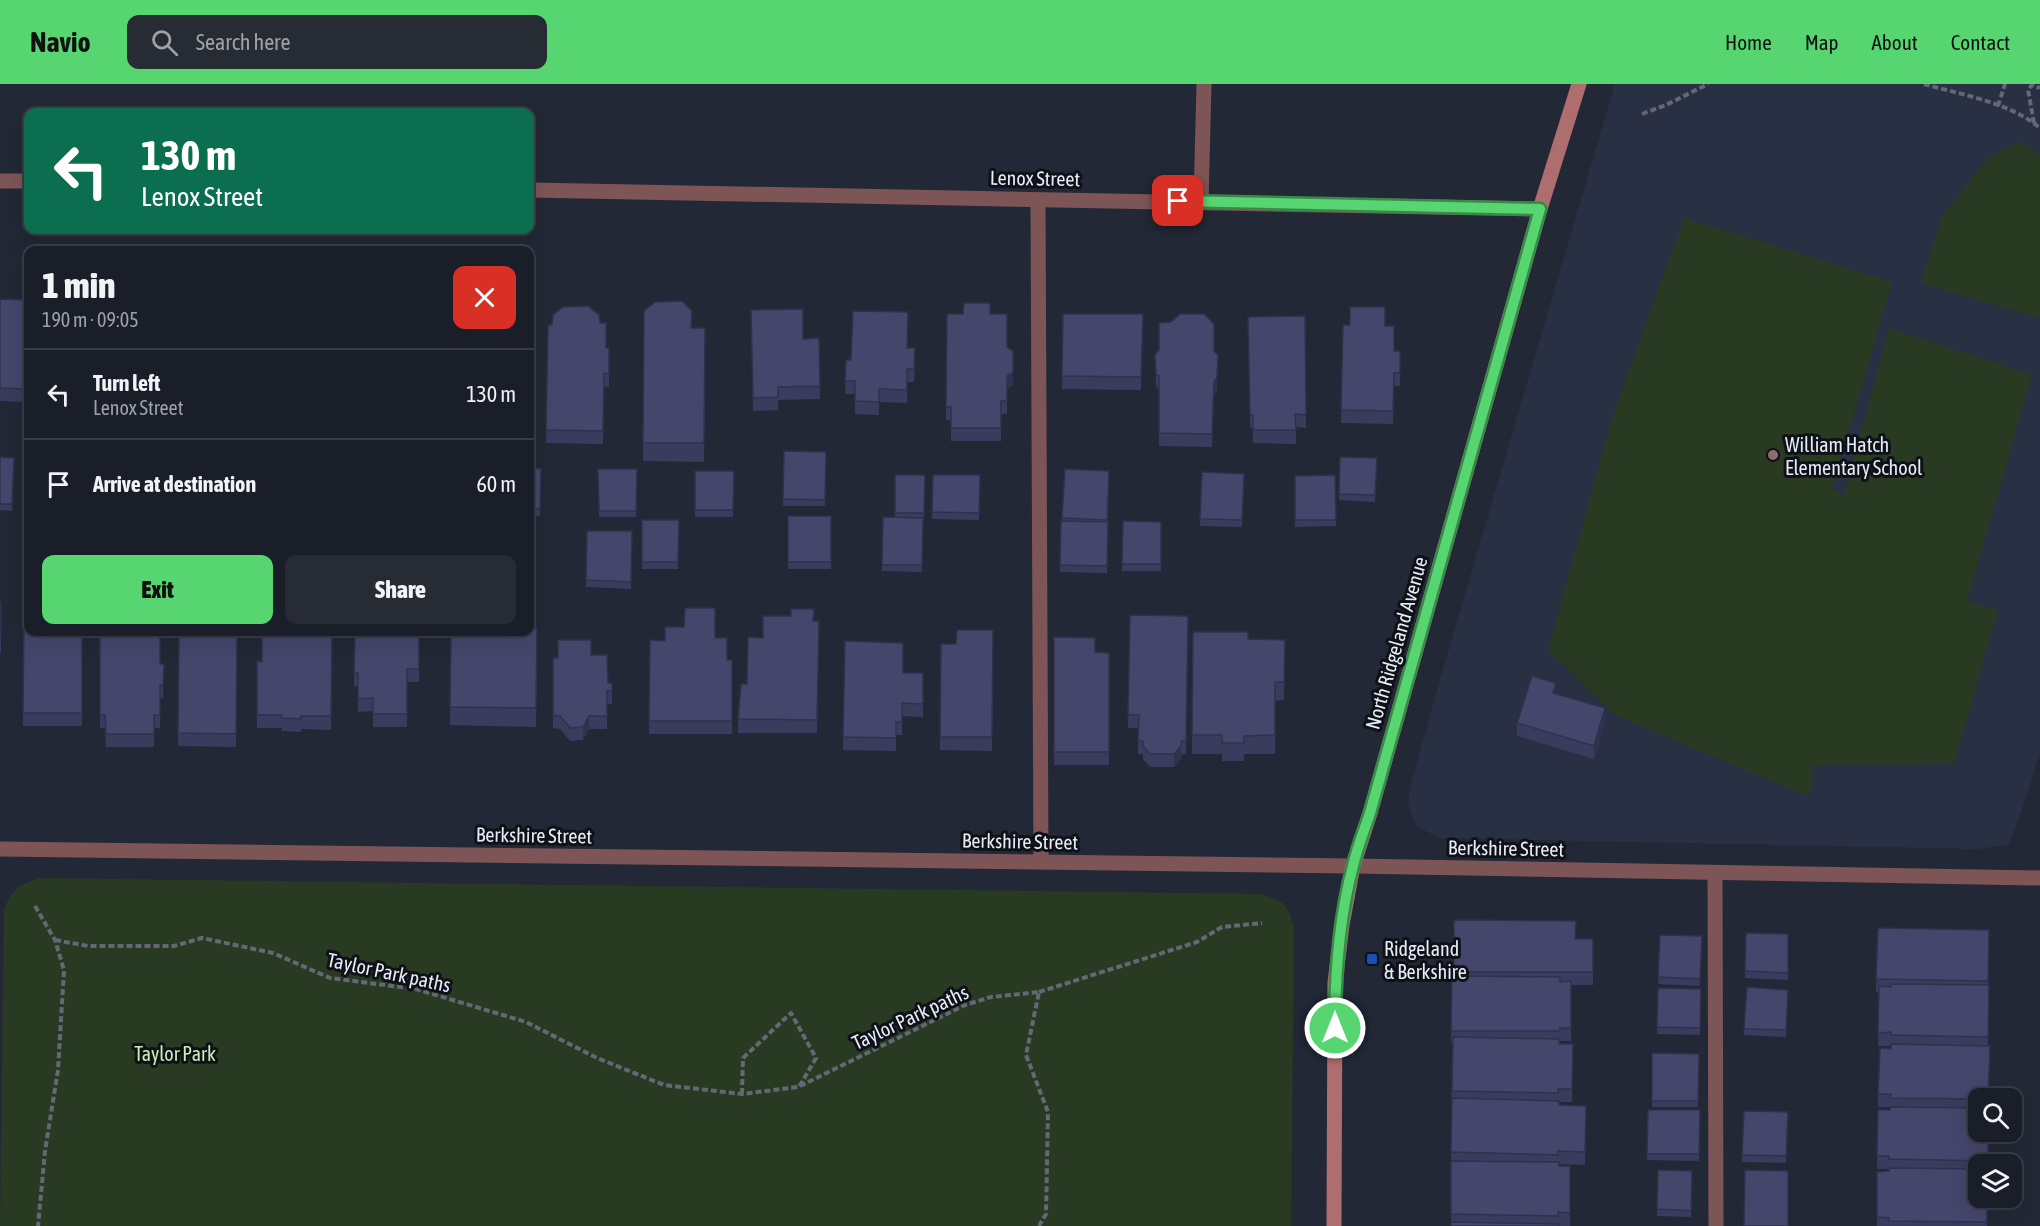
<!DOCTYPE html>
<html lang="en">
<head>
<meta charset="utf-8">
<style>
	body { margin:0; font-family:"Asap Condensed",sans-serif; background:#272b34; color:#f1f3f6; height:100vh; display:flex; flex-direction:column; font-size:22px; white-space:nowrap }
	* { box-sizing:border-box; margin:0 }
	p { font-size:20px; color:#9fa2a8 }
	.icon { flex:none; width:33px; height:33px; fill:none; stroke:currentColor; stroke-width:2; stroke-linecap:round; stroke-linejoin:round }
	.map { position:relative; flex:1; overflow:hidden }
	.drawer { position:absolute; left:24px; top:162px; width:510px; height:390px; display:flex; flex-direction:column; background:#1a1e28; border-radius:12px; box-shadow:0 6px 24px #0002,0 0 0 2px #383c45 }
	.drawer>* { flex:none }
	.guide { position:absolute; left:24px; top:24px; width:510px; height:126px; border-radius:12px; box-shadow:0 6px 24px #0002,0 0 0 2px #383c45; background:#0b6e4f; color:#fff; overflow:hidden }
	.controls { position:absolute; left:1968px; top:1004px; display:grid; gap:12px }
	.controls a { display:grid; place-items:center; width:54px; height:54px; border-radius:12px; background:#1a1e28; box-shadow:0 6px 24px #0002,0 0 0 2px #383c45; font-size:30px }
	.pin { position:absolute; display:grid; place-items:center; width:51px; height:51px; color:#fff; margin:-26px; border-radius:12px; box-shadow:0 3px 9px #0006 }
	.me { position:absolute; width:66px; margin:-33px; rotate:0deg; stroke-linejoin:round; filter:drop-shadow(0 0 4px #0008) }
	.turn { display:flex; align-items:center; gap:21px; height:126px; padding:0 18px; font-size:27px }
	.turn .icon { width:78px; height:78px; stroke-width:2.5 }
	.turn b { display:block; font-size:42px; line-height:51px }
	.round { display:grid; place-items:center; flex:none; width:63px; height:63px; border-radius:12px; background:#272b34 }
	.overview { display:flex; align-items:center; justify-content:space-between; height:102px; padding:0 18px }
	h1 { font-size:36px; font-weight:800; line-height:45px }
	.action { display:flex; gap:12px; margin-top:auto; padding:12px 18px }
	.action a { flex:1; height:69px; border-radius:12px; background:#57d570; color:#111; font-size:24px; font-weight:800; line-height:69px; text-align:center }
	.action a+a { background:#272b34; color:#f1f3f6 }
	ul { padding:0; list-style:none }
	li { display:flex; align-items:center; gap:18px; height:90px; padding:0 18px; border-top:2px solid #383c45 }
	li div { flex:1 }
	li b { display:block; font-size:22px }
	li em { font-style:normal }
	header { display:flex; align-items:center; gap:36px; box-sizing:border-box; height:84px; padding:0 30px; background:#57d570; color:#111 }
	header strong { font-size:28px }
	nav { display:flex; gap:33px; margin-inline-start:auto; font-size:21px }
	.search { width:420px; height:54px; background:#272b34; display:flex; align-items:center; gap:15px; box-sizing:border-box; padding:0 21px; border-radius:12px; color:#9fa2a8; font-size:22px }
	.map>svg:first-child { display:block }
</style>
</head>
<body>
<header>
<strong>Navio</strong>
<div class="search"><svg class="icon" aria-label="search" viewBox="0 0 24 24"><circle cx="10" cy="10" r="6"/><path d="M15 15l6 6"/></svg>Search here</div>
<nav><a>Home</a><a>Map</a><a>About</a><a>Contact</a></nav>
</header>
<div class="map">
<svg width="2040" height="1142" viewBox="0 0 2040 1142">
	<rect width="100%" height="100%" fill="#232836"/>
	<path fill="#293044" d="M1615 0H2040V668L2027 711 2009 760 1979 765 1440 754 1416 742 1408 719 1411 701 1439 599Z"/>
	<g fill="#293a23">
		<path d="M2020 57 2040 72V234L1921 199 1942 132 1989 73Z"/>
		<path d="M1684 134 1892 198 1832 406 1844 411 1889 244 2032 291 1967 517 1998 526 1954 680 1813 681 1810 713 1615 631 1548 566 1612 334Z"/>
		<path d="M40 794 1258 810C1282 814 1289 821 1294 845L1291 1142H0L4 825C12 805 19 801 40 794Z"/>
	</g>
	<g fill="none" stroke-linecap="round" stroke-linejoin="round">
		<g stroke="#646875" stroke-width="4" stroke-dasharray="6 3" stroke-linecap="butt">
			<path d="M1924 0C1962 11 2009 18 2040 44"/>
			<path d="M1998 22 2005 0"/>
			<path d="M1642 30 1666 21 1708 0"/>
			<path d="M2034 39 2028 6 2032 1 2040 4"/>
			<path d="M35 822 55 856 64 886 58 986 45 1067 38 1142"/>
			<path d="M55 856 88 862H174L202 854 273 869 330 894 416 905 526 938 597 974 664 1001 742 1010 798 1003 965 921 991 913 1039 908 1026 971 1048 1028 1046 1130 1039 1142"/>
			<path d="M1039 908 1197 858 1222 843 1262 839"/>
			<path d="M742 1010 743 974 791 929 816 974 799 1003"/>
		</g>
		<g stroke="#7e5556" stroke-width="15">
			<path d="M1038 116 1041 778"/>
			<path d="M1201 117 1204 0"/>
			<path d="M1715 789 1716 1142"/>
		</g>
		<g stroke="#7e5556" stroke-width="15">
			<path d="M0 97H28"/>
			<path d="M530 106 1540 125"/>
			<path d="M0 765 1353 782 2040 794"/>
		</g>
		<path stroke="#ae6d6e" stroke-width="15" d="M1334 1142 1335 899 1342 841 1353 782 1370 729 1540 125 1579 0"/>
	</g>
	<g fill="#3b3c5d">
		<path d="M0 215 28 216V318L0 317Z"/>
		<path d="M751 226 803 255 819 254 820 315 778 316V326L753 327Z"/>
		<path d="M644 227 692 244H705L704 378 643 377Z"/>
		<path d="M947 230H990L1007 264 1013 301 1007 305V330H1001V357H951V336H946Z"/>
		<path d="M1063 230H1143L1141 306 1062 305Z"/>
		<path d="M1305 232 1306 344 1296 343V360L1253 359V344H1250L1248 233Z"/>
		<path d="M600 239 606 264H609V303L604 302 603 360 546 359 548 241Z"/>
		<path d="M1343 241 1385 242 1394 267H1400V302H1394L1393 340 1341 339Z"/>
		<path d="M908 264 915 277 914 298H907V319L879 318V331L855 330V310H845L846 276H851Z"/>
		<path d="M1214 267 1217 307 1214 310 1212 363 1159 362V305L1156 303 1155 271Z"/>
		<path d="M784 367 826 368 825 422H783Z"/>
		<path d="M0 373 14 374 12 427 0 426Z"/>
		<path d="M1340 373 1377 374 1375 418 1339 416Z"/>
		<path d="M530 384 541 385 540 432H530Z"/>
		<path d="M598 385H637L636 433H599Z"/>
		<path d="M1065 385 1109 387 1107 489 1060 488 1061 437H1062Z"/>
		<path d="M695 387H734L733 433H695Z"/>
		<path d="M1202 388 1244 390 1242 443 1200 442Z"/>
		<path d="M895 391H925L924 436H923L922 488 882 487 883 433H895Z"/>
		<path d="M933 391H980L979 436 932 435Z"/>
		<path d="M1335 391 1336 442 1295 443V392Z"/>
		<rect x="788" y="432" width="43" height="53"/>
		<path d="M642 436H679L678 485H642Z"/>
		<path d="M1123 437 1161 438V487H1122Z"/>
		<path d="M587 447H632L631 505 586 503Z"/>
		<rect x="0" y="518" width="1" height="51"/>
		<path d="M24 531 82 548V642H23Z"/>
		<path d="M1130 531 1188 532 1186 670H1182L1181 675 1174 683H1150L1143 675V670H1138V644H1128Z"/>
		<path d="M814 537H819L817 649H738V635L747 600 763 554Z"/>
		<path d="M537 544 536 643 450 641 451 548Z"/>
		<path d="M993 546 992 667 940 666 941 560H956Z"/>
		<path d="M100 548 160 580H164L163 614H160V644H154V663H106L105 644H100Z"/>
		<path d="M179 548H237L236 663 178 662Z"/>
		<path d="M332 548 331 646 301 645V648L282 647V644H257V577L262 578Z"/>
		<path d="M355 548H419V598H407V643H373V627L358 628V602H354Z"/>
		<path d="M1193 548 1248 555 1285 556 1284 616 1275 617V670H1244V677H1222V670H1192Z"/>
		<path d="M1054 553 1095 568 1109 569V681H1054Z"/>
		<path d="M715 554 727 576H732V650H649L650 556 665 557Z"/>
		<path d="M845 557 903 589 923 602V633L902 632V651H896V667L843 666Z"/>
		<path d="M591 571 608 599H612V620H607V645H589L583 656 570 657 560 645 553 644V574Z"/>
		<path d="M1556 609 1605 637 1594 675 1517 652V639Z"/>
		<path d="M1454 836 1576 855H1593V901H1571V957H1560V960H1573L1572 1018H1559V1021L1586 1035 1585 1081 1559 1080V1082H1570V1142H1451V1068L1452 960H1451L1452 892H1454Z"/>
		<path d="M1878 844 1989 846 1988 962 1978 1014V1047H1988V1080H1978V1113H1987V1142H1877V1088L1889 1087V1085H1877L1878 1026H1890V1023H1878V1010L1891 964V962H1878L1879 908H1876Z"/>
		<path d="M1746 849 1788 850V896L1745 894Z"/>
		<path d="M1660 851 1702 852 1700 902 1658 900Z"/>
		<path d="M1658 904 1701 905 1700 951 1657 950Z"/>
		<path d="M1788 906 1786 953 1744 951V945Z"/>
		<path d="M1652 969 1699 970 1698 1023H1652Z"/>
		<path d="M1648 1026H1700L1699 1077 1647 1076Z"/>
		<path d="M1744 1027 1788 1028 1786 1079 1742 1078Z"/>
		<path d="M1658 1086 1692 1087 1691 1133 1657 1132Z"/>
	</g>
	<g fill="#30314c">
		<path d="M1013 267V301L1007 305V330V292Z"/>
		<path d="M1218 271 1217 307 1214 310 1212 363 1214 297Z"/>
		<path d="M1605 624V637L1594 675V662Z"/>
		<path d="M589 632V645L583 656V643Z"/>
		<path d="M1181 662V675L1174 683V670Z"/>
	</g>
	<g fill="#45466c" stroke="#30314c" stroke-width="1.5">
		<path d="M0 215 28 216V305L0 304Z"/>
		<path d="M682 217 692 227 691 244H705L704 359H643L644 227 655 218Z"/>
		<path d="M964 219H990V230H1007V263L1013 267V288L1007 292V317H1001V344H951V323H946L947 230H963Z"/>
		<path d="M588 222 599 231 600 239H606V264H609V290L604 289 603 347 546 346 548 241H552L553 231 563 223Z"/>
		<path d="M1350 223H1385V242H1394V267H1400V289H1394L1393 327 1341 326 1343 241H1350Z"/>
		<path d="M803 225V255L819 254 820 302 778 303V313L753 314 751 226Z"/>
		<path d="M853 227 908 228 907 264H915L914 285H907V306L879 305V318L855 317V297H845L846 276H851Z"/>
		<path d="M1063 230H1143L1141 293 1062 292Z"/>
		<path d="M1180 230H1204L1214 240V267L1218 271 1217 294 1214 297 1212 350 1159 349V292L1156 290 1155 271 1159 266V239L1171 238Z"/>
		<path d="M1305 232 1306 331 1295 330 1296 346H1253V331H1250L1248 233Z"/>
		<path d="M784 367 826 368 825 416 783 415Z"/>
		<path d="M0 373 14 374 12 420H0Z"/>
		<path d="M1340 373 1377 374 1375 411 1339 410Z"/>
		<path d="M530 384 541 385 540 425H530Z"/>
		<path d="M598 385H637L636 427H599Z"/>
		<path d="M1065 385 1109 387 1107 436 1062 434Z"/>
		<path d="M695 387H734L733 426H695Z"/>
		<path d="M1202 388 1244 390 1242 436 1200 435Z"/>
		<path d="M895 391H925L924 429H895Z"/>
		<path d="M933 391H980L979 429 932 428Z"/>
		<path d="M1335 391 1336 436H1295V392Z"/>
		<rect x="788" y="432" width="43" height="46"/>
		<path d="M883 433 923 434 922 481H882Z"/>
		<path d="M642 436H679L678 478H642Z"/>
		<path d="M1061 437 1108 438 1107 482 1060 481Z"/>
		<path d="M1123 437 1161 438V480H1122Z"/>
		<path d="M587 447H632L631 498 586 496Z"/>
		<rect x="0" y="518" width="1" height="32"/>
		<path d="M685 524H715V554H727V576H732V637H649L650 556 665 557V543H684Z"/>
		<path d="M791 525H814L813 537H819L817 636 738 635 741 600H747L748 553 763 554V532H791Z"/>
		<path d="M24 531H28V548H82V629H23Z"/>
		<path d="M1130 531 1188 532 1186 657H1182L1181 662 1174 670H1150L1143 662V657H1138L1139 631H1128Z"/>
		<path d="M530 544H537L536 624 450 623 451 548H530Z"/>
		<path d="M957 546H993L992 653H940L941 560H956Z"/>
		<path d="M100 548H160V580H164L163 601H160V631H154V650H106L105 631H100Z"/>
		<path d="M179 548H237L236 650 178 649Z"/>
		<path d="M262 548H332L331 632H301V635L282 634V631H257V577L262 578Z"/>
		<path d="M355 548H419V585H407V630H373V614L358 615V589H354Z"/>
		<path d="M1193 548H1248V555L1285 556 1284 598H1275V651L1244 652V659H1222V651H1192Z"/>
		<path d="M1054 553 1095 554V568L1109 569V668H1054Z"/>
		<path d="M558 556H591V571H607L608 599H612V607H607V632H589L583 643 570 644 560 632 553 631V574H558Z"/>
		<path d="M845 557 903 559V589H923V620L902 619V638H896V654L843 653Z"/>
		<path d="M1532 592 1556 599 1553 609 1605 624 1594 662 1517 639Z"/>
		<path d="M1454 836 1576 837 1575 855H1593V888H1454Z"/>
		<path d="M1878 844 1989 846 1988 897 1876 895Z"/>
		<path d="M1746 849 1788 850V889L1745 887Z"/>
		<path d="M1660 851 1702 852 1700 895 1658 893Z"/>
		<path d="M1452 892 1560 893V898L1571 897V944H1560V947H1451Z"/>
		<path d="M1891 900 1989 901 1988 953 1891 951V948L1878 949 1879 902 1891 903Z"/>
		<path d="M1747 903 1788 906 1786 946 1744 945Z"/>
		<path d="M1658 904 1701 905 1700 944 1657 943Z"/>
		<path d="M1453 953 1559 955V960H1573L1572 1005H1558V1009L1452 1007Z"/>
		<path d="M1891 960 1990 962 1988 1014H1978V1015L1890 1014 1891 1010H1878L1880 964 1891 965Z"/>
		<path d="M1652 969 1699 970 1698 1017H1652Z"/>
		<path d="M1452 1014 1559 1017V1021L1586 1022 1585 1068 1558 1067V1071L1451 1068Z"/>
		<path d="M1890 1023 1978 1024V1047H1988V1077L1889 1075V1072H1877L1878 1026H1890Z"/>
		<path d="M1648 1026H1700L1699 1070H1647Z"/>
		<path d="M1744 1027 1788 1028 1786 1072 1742 1071Z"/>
		<path d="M1451 1077 1559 1078V1082H1570V1129L1558 1128V1132L1451 1130Z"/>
		<path d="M1890 1084 1978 1085V1113H1987V1138L1889 1137V1134L1877 1133V1088L1889 1087Z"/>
		<path d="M1658 1086 1692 1087 1691 1127 1657 1125Z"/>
		<path d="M1745 1086 1788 1087V1142H1744Z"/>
		<path d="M1451 1138 1559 1140V1142H1451Z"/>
	</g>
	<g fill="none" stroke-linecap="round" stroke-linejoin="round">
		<g stroke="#398a49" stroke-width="15">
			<path id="route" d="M1178 117 1540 125 1370 729C1364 747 1357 764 1353 782 1339 834 1335 890 1335 944"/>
		</g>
		<use href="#route" stroke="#57d570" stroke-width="10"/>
	</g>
	<circle fill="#8d6e63" stroke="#0f1118" stroke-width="2" cx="1773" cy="371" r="6"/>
	<rect fill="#1a4fb4" stroke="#0f1118" stroke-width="2" x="1366" y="869" width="12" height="12" rx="3"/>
	<g text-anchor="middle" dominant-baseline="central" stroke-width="6" stroke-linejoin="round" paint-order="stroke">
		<g font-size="20" fill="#e7ebf4" stroke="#0f1118">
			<text transform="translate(1035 94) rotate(1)">Lenox Street</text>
			<text transform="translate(1396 559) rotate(-74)">North Ridgeland Avenue</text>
			<text transform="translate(534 751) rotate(1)">Berkshire Street</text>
			<text transform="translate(1020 757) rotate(1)">Berkshire Street</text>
			<text transform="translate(1506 764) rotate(1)">Berkshire Street</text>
			<text transform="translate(389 888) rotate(12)">Taylor Park paths</text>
			<text transform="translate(910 933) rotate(-25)">Taylor Park paths</text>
		</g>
		<g font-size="20" fill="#e7ebf4" stroke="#0f1118" text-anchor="start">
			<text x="1785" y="360">William Hatch<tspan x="1785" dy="23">Elementary School</tspan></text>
			<text x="1384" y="864">Ridgeland<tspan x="1384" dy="23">&amp; Berkshire</tspan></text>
		</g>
		<g font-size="20" fill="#c4f0b4" stroke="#0f1118">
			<text x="175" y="969">Taylor Park</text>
		</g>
	</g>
</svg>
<div class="controls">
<a><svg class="icon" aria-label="search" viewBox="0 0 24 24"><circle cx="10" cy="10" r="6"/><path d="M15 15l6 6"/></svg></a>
<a><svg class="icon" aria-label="layers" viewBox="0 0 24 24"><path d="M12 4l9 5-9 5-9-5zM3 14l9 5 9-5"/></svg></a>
</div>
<div class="pin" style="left:1178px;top:117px;background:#d93025"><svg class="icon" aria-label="arrive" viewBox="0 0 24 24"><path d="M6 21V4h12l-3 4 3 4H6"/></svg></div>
<svg class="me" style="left:1335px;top:944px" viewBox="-20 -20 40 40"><circle r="17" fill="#57d570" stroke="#fff" stroke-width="3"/><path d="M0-11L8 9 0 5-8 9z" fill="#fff"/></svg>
<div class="guide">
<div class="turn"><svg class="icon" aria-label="left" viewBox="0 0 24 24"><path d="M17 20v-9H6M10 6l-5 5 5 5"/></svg><div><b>130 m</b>Lenox Street</div></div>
</div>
<section class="drawer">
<div class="overview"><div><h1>1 min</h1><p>190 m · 09:05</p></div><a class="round" style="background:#d93025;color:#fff"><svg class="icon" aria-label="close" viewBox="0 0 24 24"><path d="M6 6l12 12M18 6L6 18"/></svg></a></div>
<ul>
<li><svg class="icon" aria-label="left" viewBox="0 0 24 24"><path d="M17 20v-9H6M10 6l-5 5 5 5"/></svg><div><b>Turn left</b><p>Lenox Street</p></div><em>130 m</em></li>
<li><svg class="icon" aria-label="arrive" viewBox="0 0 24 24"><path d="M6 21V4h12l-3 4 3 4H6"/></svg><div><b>Arrive at destination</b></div><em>60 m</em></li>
</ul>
<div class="action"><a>Exit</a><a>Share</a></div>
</section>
</div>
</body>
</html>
